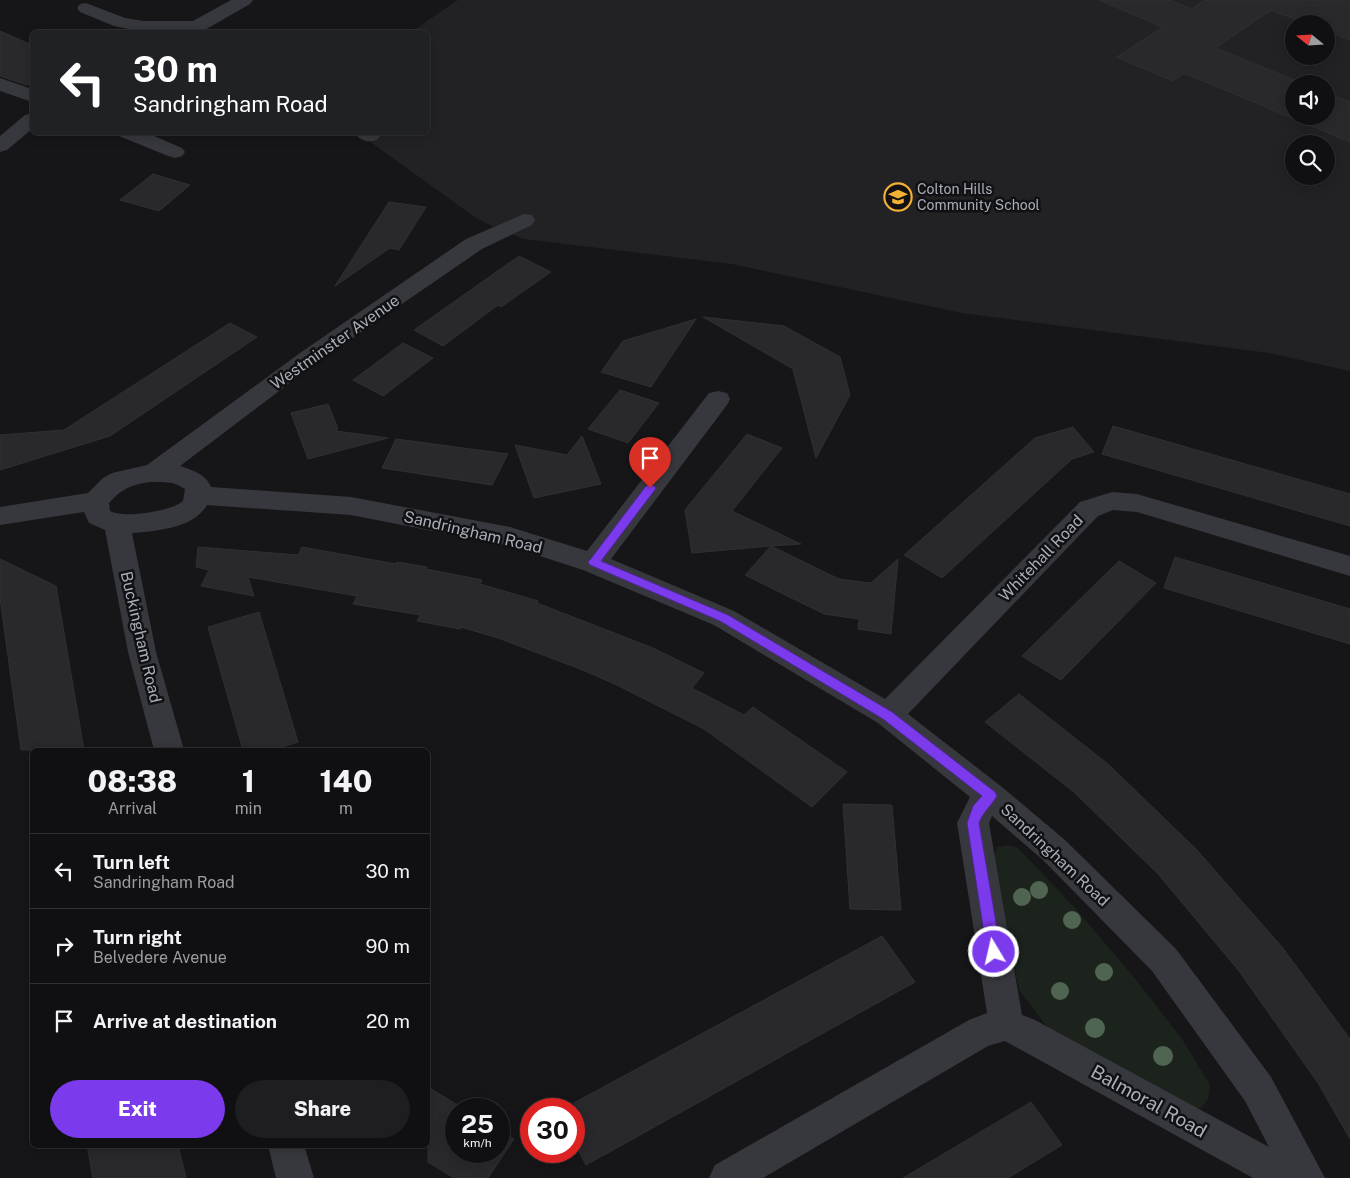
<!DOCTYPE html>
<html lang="en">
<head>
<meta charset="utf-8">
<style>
	body { margin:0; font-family:"Public Sans",sans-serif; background:#1e1e20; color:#f1f3f6; height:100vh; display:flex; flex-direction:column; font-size:19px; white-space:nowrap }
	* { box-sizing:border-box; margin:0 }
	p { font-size:16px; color:#9c9d9f }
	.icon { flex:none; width:28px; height:28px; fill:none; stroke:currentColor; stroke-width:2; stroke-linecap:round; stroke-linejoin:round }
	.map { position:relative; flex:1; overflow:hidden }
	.details { position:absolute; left:30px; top:748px; width:400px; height:400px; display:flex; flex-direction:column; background:#101012; border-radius:8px; box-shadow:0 2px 12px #0003,0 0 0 1px #303032 }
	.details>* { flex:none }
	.top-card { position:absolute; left:30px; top:30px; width:400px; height:105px; border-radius:8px; box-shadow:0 2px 12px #0003,0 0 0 1px #303032; background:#202124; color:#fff; overflow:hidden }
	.needle { width:32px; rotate:288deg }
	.tools { position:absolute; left:1285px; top:15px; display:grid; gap:10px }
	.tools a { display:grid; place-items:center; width:50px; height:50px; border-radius:50%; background:#101012; box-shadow:0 2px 12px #0003,0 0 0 1px #303032; font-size:25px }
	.speed { position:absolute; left:445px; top:1098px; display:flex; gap:10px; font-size:25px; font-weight:700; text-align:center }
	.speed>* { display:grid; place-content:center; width:65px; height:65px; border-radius:50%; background:#101012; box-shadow:0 2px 12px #0003,0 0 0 1px #303032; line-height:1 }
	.speed small { font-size:12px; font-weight:400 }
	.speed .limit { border:8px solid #d22; background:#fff; color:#111 }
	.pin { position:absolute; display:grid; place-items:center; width:42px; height:42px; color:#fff; margin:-51px -21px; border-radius:50% 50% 50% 0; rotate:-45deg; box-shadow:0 0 5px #0007 }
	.pin .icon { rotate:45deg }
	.me { position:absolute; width:55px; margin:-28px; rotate:351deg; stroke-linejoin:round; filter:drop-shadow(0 0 4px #0008) }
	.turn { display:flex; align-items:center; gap:18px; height:105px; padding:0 20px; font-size:22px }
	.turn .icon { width:65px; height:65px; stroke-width:2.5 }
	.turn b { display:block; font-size:35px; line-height:42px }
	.eta { display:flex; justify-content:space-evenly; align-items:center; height:85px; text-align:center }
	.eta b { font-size:30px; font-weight:800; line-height:35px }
	.cta { display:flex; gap:10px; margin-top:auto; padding:10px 20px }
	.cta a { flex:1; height:58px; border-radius:30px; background:#7c3aed; color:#fff; font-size:20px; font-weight:800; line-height:58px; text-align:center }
	.cta a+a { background:#1e1e20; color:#f1f3f6 }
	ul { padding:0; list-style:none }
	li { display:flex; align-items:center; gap:15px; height:75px; padding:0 20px; border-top:1px solid #303032 }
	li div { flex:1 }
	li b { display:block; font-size:19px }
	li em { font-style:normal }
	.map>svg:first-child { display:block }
</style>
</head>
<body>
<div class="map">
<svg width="1350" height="1178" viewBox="0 0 1350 1178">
	<rect width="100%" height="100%" fill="#161618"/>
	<path fill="#222225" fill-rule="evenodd" d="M458 0H1350V371L1269 353 962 313 732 264 524 239 498 229 476 218 358 133 428 132V32H411ZM1294 24H1326V56H1294ZM1294 84H1326V116H1294ZM1294 144H1326V176H1294Z"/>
	<path fill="#1c231d" d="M1008 845 1018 848 1075 908 1137 981 1182 1039 1210 1085 1208 1099 1201 1108H1189L1051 1032 1019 990 993 858 997 847Z"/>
	<g fill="#29292c" stroke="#303034">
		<path d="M1099 0H1169L1192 9 1205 0H1350V40L1326 31V24H1308L1271 10 1215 48 1304 84H1294V116H1326V93L1350 102V142L1184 73 1173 81 1117 57 1163 27Z"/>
		<path d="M0 31 32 45V81L27 85 0 76Z"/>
		<path d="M153 174 190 185 159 211 120 200Z"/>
		<path d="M389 202 426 207 399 250 390 248 335 286Z"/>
		<path d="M519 256 551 272 501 307 498 305 443 346 414 330Z"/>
		<path d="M703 317 784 326 840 357 850 395 816 458 793 369Z"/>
		<path d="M696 319 651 387 601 372 623 341Z"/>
		<path d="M230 323 257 337 110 436 0 470V435L64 430Z"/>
		<path d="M403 343 433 358 383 396 353 380Z"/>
		<path d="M620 390 659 403 628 443 588 429Z"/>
		<path d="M328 404 338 429 336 431 388 438 308 459 291 413Z"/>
		<path d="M1113 426 1350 494V526L1102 454Z"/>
		<path d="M1073 427 1094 452 1072 459 942 578 904 555 1035 438Z"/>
		<path d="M747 434 782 448 732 511 801 544 771 546 839 579 871 583 898 559 891 634 858 629 859 619 824 614 745 575 771 546 692 553 685 510Z"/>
		<path d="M582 436 601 484 534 498 515 445 567 455Z"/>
		<path d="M396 439 508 454 492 485 382 468Z"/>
		<path d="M198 547 298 555 302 547 396 564 397 562 427 567 426 569 482 580 480 584 538 601 537 603 653 648 704 673 692 688 744 715 753 707 847 772 812 807 704 729 617 685 580 669 498 638 461 627 460 629 417 621 420 615 353 604 357 596 248 577 254 596 201 586 209 570 196 567Z"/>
		<path d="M1175 557 1350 609V644L1164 588Z"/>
		<path d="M0 559 56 586 84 750H21L0 598Z"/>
		<path d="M1119 561 1156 583 1061 680 1022 656Z"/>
		<path d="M259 612 298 742 272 750H243L208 627Z"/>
		<path d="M1019 694 1108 764 1196 849 1282 947 1350 1039V1139L1318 1083 1239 971 1159 875 1075 793 985 722Z"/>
		<path d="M843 804 892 805 901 910 850 909Z"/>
		<path d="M882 936 915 982 586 1165 574 1142V1103Z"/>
		<path d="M428 1087 464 1109H456V1151H499V1130L514 1139 488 1178H454L428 1162Z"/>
		<path d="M1031 1102 1062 1145 1008 1178H903Z"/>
		<path d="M87 1145H178L186 1178H93Z"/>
	</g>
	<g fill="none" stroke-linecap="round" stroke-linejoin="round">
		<g fill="#37383d" fill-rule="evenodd">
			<path d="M231 0H253L250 4 203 31 197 32H143L114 26 80 12 77 8 80 4 86 3 125 18 143 21H193Z"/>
			<path d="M0 78 32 89V102L0 91Z"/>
			<path d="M32 113V129L7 150 0 152V136L25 115Z"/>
			<path d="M116 132H145L182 148 185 152 182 156 175 158 168 156 119 136Z"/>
			<path d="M354 132H378L380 136 377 140C368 143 360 141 354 132Z"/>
			<path d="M524 214 532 215 535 220 532 225 482 249 316 363 180 466C192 470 206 474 211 487L351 497 510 527 587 551 709 393 718 391 727 393 730 399 727 405 611 559 734 611 885 699 1080 502 1112 492 1137 494 1350 556V576L1137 512 1113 510 1098 516 908 714 1002 787 1065 840 1176 949 1271 1077 1325 1178H1253L1005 1041 988 1046 763 1178H709L715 1165 969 1020 987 1013 957 823 970 797 878 723 714 625 583 570 509 546 351 515 207 505C194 528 157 531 132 533L156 652 184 750H154L128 652 105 530 89 523 84 512 0 525V507L88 493 103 478 112 473 147 465 300 353 466 239ZM150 482C163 482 174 481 185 489L183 501C172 511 124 519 110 511L109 503C121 489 133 484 150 482ZM992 816 1043 860 1152 971 1245 1101 1269 1147 1035 1020 1022 1015 989 823Z"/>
			<path d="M268 1145H304L314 1178H276Z"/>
		</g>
	</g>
	<g fill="#506452">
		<circle cx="1039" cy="890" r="9"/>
		<circle cx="1022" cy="897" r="9"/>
		<circle cx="1072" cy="920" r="9"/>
		<circle cx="1104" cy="972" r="9"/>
		<circle cx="1060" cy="991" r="9"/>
		<circle cx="1095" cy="1028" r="10"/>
		<circle cx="1163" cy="1056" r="10"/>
	</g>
	<path fill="#7c3aed" stroke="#51269a" d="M650 485 654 486 656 488 654 491 601 561 728 615 892 712 995 792 997 796C991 806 983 812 979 823L1001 952 999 956 994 958 989 956 987 952 967 823 973 806 982 796 883 719 720 621 590 565 588 562 590 560 646 486Z"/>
	<defs>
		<g id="school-ring" transform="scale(1.4375)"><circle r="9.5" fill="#111113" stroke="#f2b134" stroke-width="1.5"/><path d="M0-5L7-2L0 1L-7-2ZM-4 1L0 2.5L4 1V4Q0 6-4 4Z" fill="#f2b134"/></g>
	</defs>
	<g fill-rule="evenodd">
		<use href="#school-ring" x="898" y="197"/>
	</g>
	<g text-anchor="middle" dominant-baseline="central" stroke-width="5" stroke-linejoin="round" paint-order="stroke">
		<g font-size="14" fill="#a8adb8" stroke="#111113" text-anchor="start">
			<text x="917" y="189">Colton Hills<tspan x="917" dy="16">Community School</tspan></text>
		</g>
		<g font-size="16" fill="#a8adb8" stroke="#111113">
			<text transform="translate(335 342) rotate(-35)">Westminster Avenue</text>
			<text transform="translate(473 532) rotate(13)">Sandringham Road</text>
			<text transform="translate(1041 558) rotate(-46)">Whitehall Road</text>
			<text transform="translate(141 637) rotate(77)">Buckingham Road</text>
			<text transform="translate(1055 855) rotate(43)">Sandringham Road</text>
		</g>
		<g font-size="19" fill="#a8adb8" stroke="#111113">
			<text transform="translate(1149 1101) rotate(29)">Balmoral Road</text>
		</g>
	</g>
</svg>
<div class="tools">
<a><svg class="needle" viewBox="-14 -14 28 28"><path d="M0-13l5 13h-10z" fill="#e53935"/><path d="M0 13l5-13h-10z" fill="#9c9d9f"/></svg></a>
<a><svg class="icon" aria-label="sound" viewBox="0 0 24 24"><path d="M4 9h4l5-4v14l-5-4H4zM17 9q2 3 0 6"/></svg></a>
<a><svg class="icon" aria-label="search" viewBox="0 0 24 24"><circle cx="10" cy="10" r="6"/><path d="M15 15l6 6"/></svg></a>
</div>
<div class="speed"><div>25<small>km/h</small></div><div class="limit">30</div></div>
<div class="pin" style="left:650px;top:488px;background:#d93025"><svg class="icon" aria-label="arrive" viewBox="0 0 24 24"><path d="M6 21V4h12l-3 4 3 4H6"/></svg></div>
<svg class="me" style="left:994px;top:952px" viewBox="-20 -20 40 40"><circle r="17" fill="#7c3aed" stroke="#fff" stroke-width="3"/><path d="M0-11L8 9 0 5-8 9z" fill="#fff"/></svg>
<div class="top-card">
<div class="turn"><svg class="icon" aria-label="left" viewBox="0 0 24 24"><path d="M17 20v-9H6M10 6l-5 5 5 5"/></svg><div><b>30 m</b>Sandringham Road</div></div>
</div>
<section class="details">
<div class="eta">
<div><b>08:38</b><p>Arrival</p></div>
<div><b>1</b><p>min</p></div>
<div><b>140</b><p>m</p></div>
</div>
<ul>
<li><svg class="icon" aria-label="left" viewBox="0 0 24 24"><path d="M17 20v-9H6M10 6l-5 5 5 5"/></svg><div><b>Turn left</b><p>Sandringham Road</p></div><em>30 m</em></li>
<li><svg class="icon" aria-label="right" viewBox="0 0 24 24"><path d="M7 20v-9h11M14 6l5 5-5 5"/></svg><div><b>Turn right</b><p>Belvedere Avenue</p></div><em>90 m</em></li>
<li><svg class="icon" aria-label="arrive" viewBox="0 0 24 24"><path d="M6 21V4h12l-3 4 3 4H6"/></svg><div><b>Arrive at destination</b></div><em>20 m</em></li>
</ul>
<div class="cta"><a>Exit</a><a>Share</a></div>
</section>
</div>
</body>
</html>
